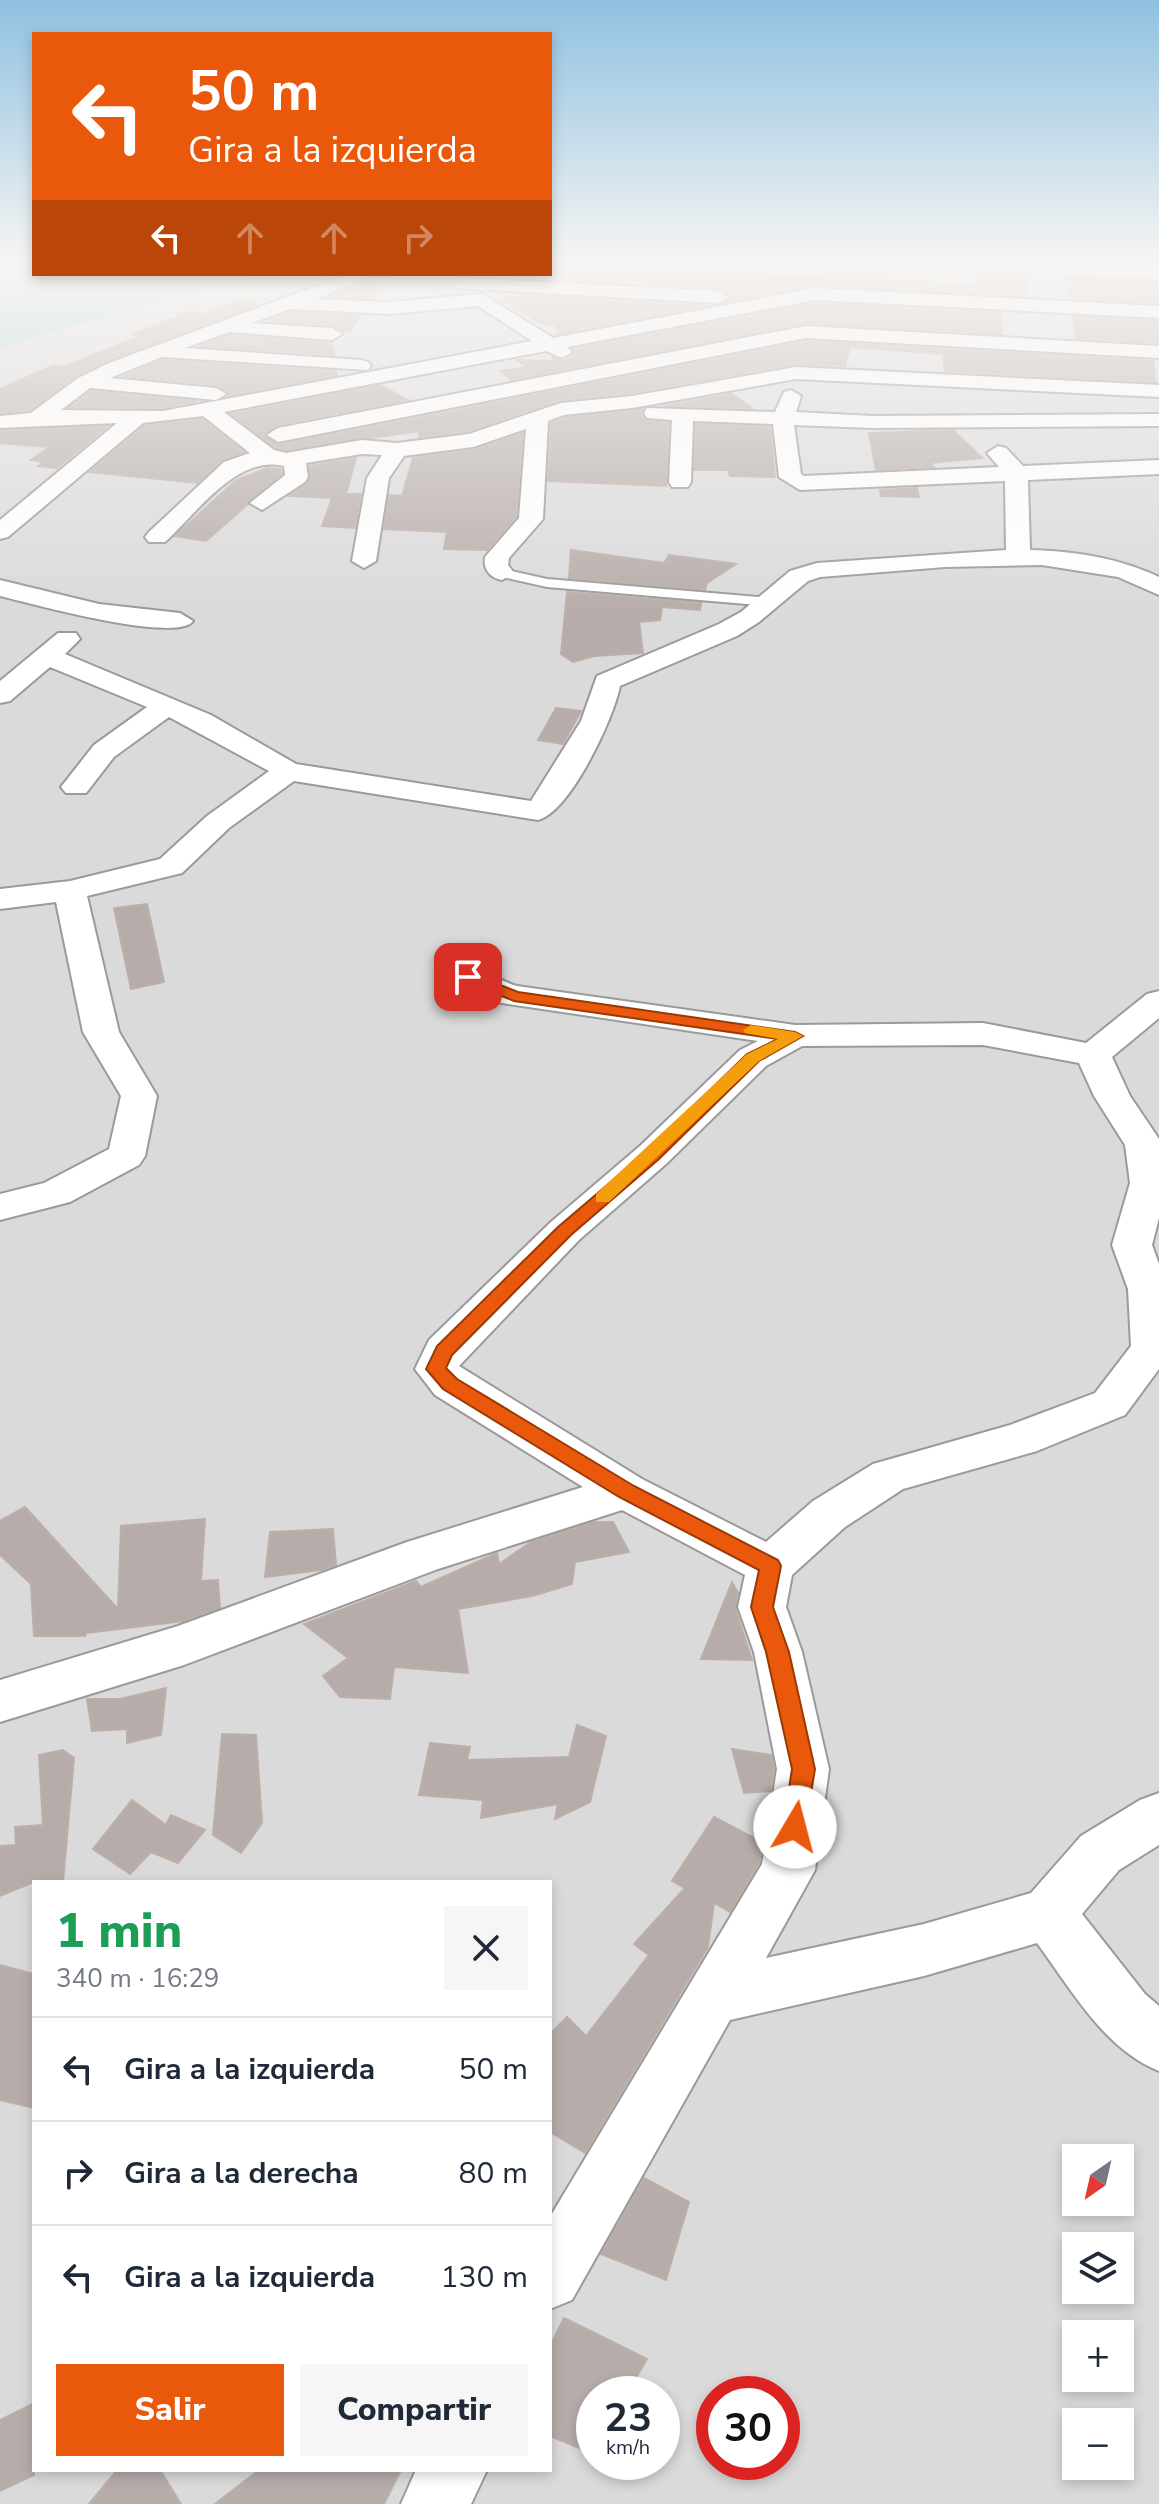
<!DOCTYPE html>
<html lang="es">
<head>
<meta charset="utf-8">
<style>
	body { margin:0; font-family:"Nunito Sans",sans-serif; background:#f6f6f7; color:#1f2937; height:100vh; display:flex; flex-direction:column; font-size:30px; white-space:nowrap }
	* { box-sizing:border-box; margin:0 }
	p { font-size:26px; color:#747a83 }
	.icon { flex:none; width:44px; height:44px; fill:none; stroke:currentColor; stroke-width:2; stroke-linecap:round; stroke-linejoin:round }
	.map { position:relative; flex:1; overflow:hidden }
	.panel { position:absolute; left:32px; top:1880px; width:520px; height:592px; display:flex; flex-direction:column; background:#fff; border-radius:0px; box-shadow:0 4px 12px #0003 }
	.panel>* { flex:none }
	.hud { position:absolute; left:32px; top:32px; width:520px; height:244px; border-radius:0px; box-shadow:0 4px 12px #0003; background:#ea580c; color:#fff; overflow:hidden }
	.needle { width:52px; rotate:214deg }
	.buttons { position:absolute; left:1062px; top:2144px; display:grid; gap:16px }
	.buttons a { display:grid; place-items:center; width:72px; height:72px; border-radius:0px; background:#fff; box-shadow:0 4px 12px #0003; font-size:40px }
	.speed { position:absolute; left:576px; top:2376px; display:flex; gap:16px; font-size:40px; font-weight:700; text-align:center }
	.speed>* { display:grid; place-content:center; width:104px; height:104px; border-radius:50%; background:#fff; box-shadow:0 4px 12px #0003; line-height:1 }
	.speed small { font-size:20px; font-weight:400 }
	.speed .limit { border:12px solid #d22; background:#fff; color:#111 }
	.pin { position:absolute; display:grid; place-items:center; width:68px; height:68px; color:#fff; margin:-34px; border-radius:16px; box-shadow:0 4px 12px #0006 }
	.me { position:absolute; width:88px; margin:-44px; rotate:8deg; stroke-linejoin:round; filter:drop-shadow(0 0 6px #0008) }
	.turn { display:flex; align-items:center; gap:28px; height:168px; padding:0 24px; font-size:36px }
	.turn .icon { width:104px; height:104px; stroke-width:2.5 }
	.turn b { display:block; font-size:56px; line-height:68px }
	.lanes { display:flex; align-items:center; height:76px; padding:0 24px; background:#0003; justify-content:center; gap:40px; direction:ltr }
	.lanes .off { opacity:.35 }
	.round { display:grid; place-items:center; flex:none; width:84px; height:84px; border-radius:0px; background:#f6f6f7 }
	.head { display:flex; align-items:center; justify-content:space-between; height:136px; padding:0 24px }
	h1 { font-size:48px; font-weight:800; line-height:60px; color:#1e9e55 }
	.primary-button { display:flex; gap:16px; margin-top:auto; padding:16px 24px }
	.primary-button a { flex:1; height:92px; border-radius:0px; background:#ea580c; color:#fff; font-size:32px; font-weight:800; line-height:92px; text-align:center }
	.primary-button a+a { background:#f6f6f7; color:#1f2937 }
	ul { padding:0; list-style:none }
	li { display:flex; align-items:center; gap:24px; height:104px; padding:0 24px; border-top:2px solid #e0e1e3 }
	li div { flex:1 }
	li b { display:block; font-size:30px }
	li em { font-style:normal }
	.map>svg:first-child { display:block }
</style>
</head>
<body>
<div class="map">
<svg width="1159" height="2504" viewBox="0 0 1159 2504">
	<rect width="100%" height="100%" fill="#ede9e4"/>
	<path fill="#dbdadb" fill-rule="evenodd" d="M0 263H34V274H550V263H1159V2504H0ZM34 1882H550V2470H34ZM1076 2158H1120V2202H1076ZM1076 2246H1120V2290H1076ZM1076 2334H1120V2378H1076ZM594 2394H662V2462H594ZM714 2394H782V2462H714ZM1076 2422H1120V2466H1076Z"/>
	<path fill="#aad4d6" d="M0 263H34V274H250L0 348Z"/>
	<g fill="#b6adaa" stroke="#bdaea8" stroke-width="2">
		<path d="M589 263H600L612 271 819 279 831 270 813 263H843L859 264 857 273H887V279L977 285 978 274 1027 276V284L1026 296 815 285 726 302 731 296 719 288 550 279 556 267 589 268Z"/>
		<path d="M378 274H388L372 298 330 297Z"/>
		<path d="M1066 278 1159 282V303L1070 298Z"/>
		<path d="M529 295 708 305 558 334 556 325 540 323 501 299Z"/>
		<path d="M242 300 259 304 108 360 76 376 30 410 0 413V389L54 365 63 367 141 336 134 334 191 311 204 314Z"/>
		<path d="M815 303 1000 313 1002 334 806 323 512 380 501 371 527 367 517 360 552 361 553 357 564 361 574 355 573 349Z"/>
		<path d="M290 312 360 316 350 330 343 331 332 325 266 321Z"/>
		<path d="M1073 316 1159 321V343L1076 338Z"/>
		<path d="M229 335 332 343 334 355 199 346Z"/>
		<path d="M806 341 1153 361 1156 382 945 371 943 354 850 347 845 366 795 364 632 393 561 400 468 431 419 437 420 431 286 450 275 447 231 414 380 385 408 400 277 425 264 436 279 445Z"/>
		<path d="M162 360 336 371 337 375 228 396 216 385 123 376Z"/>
		<path d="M91 391 198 401 163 408 70 407Z"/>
		<path d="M732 394 752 408 663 406 730 394Z"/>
		<path d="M643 409 641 415 647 421 669 423 666 486 548 481 551 423 565 418Z"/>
		<path d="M202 419 244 452 222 460 197 483 90 472 144 426Z"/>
		<path d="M696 424 770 427 775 477 730 476 728 470H694Z"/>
		<path d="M108 426 57 468 38 466 44 462 31 460 49 447 0 443V431Z"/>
		<path d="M953 430 982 458 930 463 934 467 876 470 869 433Z"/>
		<path d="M523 433 516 517 487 550 444 549 447 532 384 529 389 495 402 496 413 458 473 450Z"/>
		<path d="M356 458 346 494H361L355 528 322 526 332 498 289 496 308 484 309 466Z"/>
		<path d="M267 468 281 469 282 474 206 541 175 536 236 480Z"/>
		<path d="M917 488 919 497 881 496 880 490Z"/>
		<path d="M571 550 664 563 669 555 736 564 707 583 705 590 569 578Z"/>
		<path d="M567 592 701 603 700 610 662 607 660 620 639 622 643 653 594 656 573 662 561 654Z"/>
		<path d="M556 708 581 711 563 744 538 740Z"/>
		<path d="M147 904 164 982 131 989 114 908Z"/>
		<path d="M25 1507 118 1609 121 1526 205 1519 201 1581 218 1580 220 1608 184 1621 86 1633 85 1636H34L31 1584 0 1555V1521Z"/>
		<path d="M593 1522H613L629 1552 575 1562 572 1584 532 1596 458 1609 468 1673 394 1667 390 1699 340 1697 323 1676 348 1658 304 1624 416 1581 421 1587 497 1553 499 1564 531 1542Z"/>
		<path d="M333 1529 336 1565 321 1570 265 1577 270 1532Z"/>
		<path d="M732 1582 738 1593 735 1608 752 1660 701 1659Z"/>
		<path d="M166 1688 161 1735 127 1743V1729L92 1731 87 1699H120Z"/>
		<path d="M577 1725 606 1736 590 1802 555 1819 558 1804 481 1818 483 1800 419 1795 430 1743 470 1747 467 1760 569 1757Z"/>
		<path d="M222 1734 256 1735 262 1823 241 1853 213 1835Z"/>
		<path d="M732 1749 771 1755 774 1769 770 1791 744 1793Z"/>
		<path d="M63 1750 74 1758 63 1882H34L0 1896V1846L16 1845 15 1827 43 1825 39 1755Z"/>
		<path d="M132 1800 166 1825 171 1815 205 1830 178 1863 151 1852 130 1874 93 1849Z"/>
		<path d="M714 1817 762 1842 759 1863 730 1912 714 1903 708 1947 585 2153 550 2132V2034L567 2017 586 2036 649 1955 634 1944 685 1888 672 1881Z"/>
		<path d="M0 1965 34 1974V2108L0 2100Z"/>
		<path d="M644 2178 689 2202 666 2280 601 2254Z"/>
		<path d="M564 2318 647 2359 627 2394H594V2454L550 2436V2346Z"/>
		<path d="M34 2403V2475L0 2491V2420Z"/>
		<path d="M117 2470H160L181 2504H89Z"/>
		<path d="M259 2470H401L384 2504H215Z"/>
	</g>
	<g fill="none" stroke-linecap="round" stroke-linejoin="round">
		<g stroke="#9a9a9a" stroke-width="4">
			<path id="service" d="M502 569 547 579 769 598 775 602 769 606 547 587 498 576 496 573Z"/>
		</g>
		<g stroke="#9a9a9a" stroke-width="4">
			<g id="minor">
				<path d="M603 263 819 266 828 271 819 276 612 268Z"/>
				<path d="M909 263H1035L1159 269V279L918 268Z"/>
				<path d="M349 274H375L317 299 390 302 482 294 553 338 815 288 1159 306V318L815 300 567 347 572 352 562 358 546 351 224 412 274 450 286 453 362 440 397 443 469 434 561 403 632 396 796 367 1159 385V397L796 379 632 408 564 415 548 421 543 519 509 558 508 565 514 573 502 580C490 578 483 569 485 557L519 518 526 429 473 447 404 456 389 478 376 561 364 568 352 561 367 478 382 455 362 454 306 463 308 477 305 482 262 510 250 503 285 475 284 466C237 454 197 513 165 542H149L145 537 149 532 224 462 250 453 203 416 143 423 8 537 0 539V520L117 423 0 428V416L31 413 78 378 109 363ZM478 306 532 341 163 411 61 410 90 388 216 400 226 394 216 388 110 378 162 357 368 370 371 366 368 362 361 360 185 348 229 332 332 340 342 334 332 328 252 323 290 309 390 314Z"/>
				<path d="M463 278 719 291 728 297 719 303 457 288 454 284Z"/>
				<path d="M806 326 1159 346V358L806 338 278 442 267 435 278 428Z"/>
				<path d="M791 390 801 396 796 412 872 416 1159 414V426L872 428 794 425 801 474 804 476 999 467 987 453 998 446 1006 448 1023 466 1159 460V474L1028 480 1030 550C1074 551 1119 558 1159 577V595L1118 577 1042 565 945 567 820 577 808 581 759 622 737 636 620 686C614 718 570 812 538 820L294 781 229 828 182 873 87 896 119 1032 157 1096 145 1156 139 1165 70 1202 0 1220V1194L44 1183 109 1149 121 1096 83 1032 56 902 0 909V889L70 881 160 859 207 816 269 771 169 717 114 757 86 793H66L61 787 94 745 147 707 50 667 10 701 0 703V681L58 633H76L80 639 65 654 211 715 296 764 531 801 581 721 597 676 719 624 741 612 790 571 817 563 1006 550 1005 481 800 490 779 477 773 424 693 421 691 482 688 487H672L669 482 672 420 647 418 644 413 647 408 775 412 784 392Z"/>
				<path d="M0 580 99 604 180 613 193 621C177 644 29 603 0 596Z"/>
				<path d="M457 957C479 962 494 980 517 986L795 1025 983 1023 1086 1043 1147 994 1159 991V1018L1112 1057 1130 1096 1159 1139V1218L1152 1245 1159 1264V1369L1125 1415 1037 1451 903 1489 845 1527 792 1575 786 1607 802 1652 829 1769 815 1870 766 1958 924 1924 1031 1893 1081 1836 1140 1800 1159 1793V1845L1119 1870 1082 1914 1145 1994 1159 2006V2071C1104 2049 1071 1989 1037 1943L924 1976 730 2020 572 2300 550 2309V2217L762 1864 777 1769 754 1652 738 1607 745 1575 622 1510 438 1569 184 1665 0 1722V1680L178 1626 407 1542 583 1487 435 1395 415 1369 429 1340 551 1222 640 1146 740 1050 758 1041 502 1003C479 997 454 987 440 967L445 960ZM983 1045 1079 1063 1094 1096 1125 1145 1130 1183 1112 1245 1128 1289 1131 1346 1095 1393 1010 1425 873 1464 813 1501 766 1542 642 1479 459 1366 579 1240 666 1164 766 1066 802 1046Z"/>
				<path d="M416 2470H487L471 2504H401Z"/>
			</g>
		</g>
		<use href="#service" fill="#fff" fill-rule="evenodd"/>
		<use href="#minor" fill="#fff" fill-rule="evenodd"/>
	</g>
	<linearGradient id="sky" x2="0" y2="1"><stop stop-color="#8fc1e1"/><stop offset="0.43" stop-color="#f7f5f3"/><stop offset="1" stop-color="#f7f5f3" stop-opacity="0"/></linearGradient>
	<rect width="1159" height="613" fill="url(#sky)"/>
	<path fill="#ea580c" stroke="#983908" stroke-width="2" d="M468 972 518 992 795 1032 803 1036 759 1061 659 1159 571 1235 452 1355 446 1368 457 1379 634 1486 778 1560 781 1566 773 1607 789 1652 815 1769 804 1835 795 1838 786 1835 783 1827 792 1769 766 1652 751 1607 759 1570 619 1497 443 1389 426 1369 437 1346 558 1227 647 1151 747 1054 778 1039 514 1001 463 980V974Z"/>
	<path fill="#f59e0b" d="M751 1025 795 1032 803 1036 759 1061 609 1202H596V1194L747 1054 778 1039 745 1033 743 1030Z"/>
</svg>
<div class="buttons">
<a><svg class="needle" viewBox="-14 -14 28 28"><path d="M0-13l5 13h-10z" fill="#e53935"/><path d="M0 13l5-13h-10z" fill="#747a83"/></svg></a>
<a><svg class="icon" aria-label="layers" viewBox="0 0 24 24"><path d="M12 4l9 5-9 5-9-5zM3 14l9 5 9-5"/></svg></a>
<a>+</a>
<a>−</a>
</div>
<div class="speed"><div>23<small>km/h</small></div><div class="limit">30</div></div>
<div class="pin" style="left:468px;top:977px;background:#d93025"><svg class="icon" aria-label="arrive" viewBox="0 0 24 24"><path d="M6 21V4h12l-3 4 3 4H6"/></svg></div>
<svg class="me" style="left:795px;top:1827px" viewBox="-20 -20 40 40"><circle r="19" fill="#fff"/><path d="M0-13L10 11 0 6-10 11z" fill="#ea580c"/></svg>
<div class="hud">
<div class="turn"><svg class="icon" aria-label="left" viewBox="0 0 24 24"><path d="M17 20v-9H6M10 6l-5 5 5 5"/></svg><div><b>50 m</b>Gira a la izquierda</div></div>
<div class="lanes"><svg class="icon" aria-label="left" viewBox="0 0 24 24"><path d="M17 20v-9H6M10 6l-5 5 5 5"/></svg><svg class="icon off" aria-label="ahead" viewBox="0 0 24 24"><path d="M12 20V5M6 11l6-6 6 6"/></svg><svg class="icon off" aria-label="ahead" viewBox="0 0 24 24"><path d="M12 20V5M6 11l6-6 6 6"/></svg><svg class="icon off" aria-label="right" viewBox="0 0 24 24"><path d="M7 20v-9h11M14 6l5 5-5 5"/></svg></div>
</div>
<section class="panel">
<div class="head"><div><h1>1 min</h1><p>340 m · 16:29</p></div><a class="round"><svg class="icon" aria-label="close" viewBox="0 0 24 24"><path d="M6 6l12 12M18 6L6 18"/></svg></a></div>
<ul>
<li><svg class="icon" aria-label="left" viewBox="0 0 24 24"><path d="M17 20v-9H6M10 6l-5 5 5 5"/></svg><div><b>Gira a la izquierda</b></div><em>50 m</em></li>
<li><svg class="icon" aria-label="right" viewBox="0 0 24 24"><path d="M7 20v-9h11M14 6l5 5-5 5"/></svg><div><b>Gira a la derecha</b></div><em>80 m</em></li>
<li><svg class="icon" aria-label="left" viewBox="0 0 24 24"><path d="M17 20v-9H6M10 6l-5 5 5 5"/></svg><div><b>Gira a la izquierda</b></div><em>130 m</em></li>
</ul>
<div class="primary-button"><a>Salir</a><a>Compartir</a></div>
</section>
</div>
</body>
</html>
